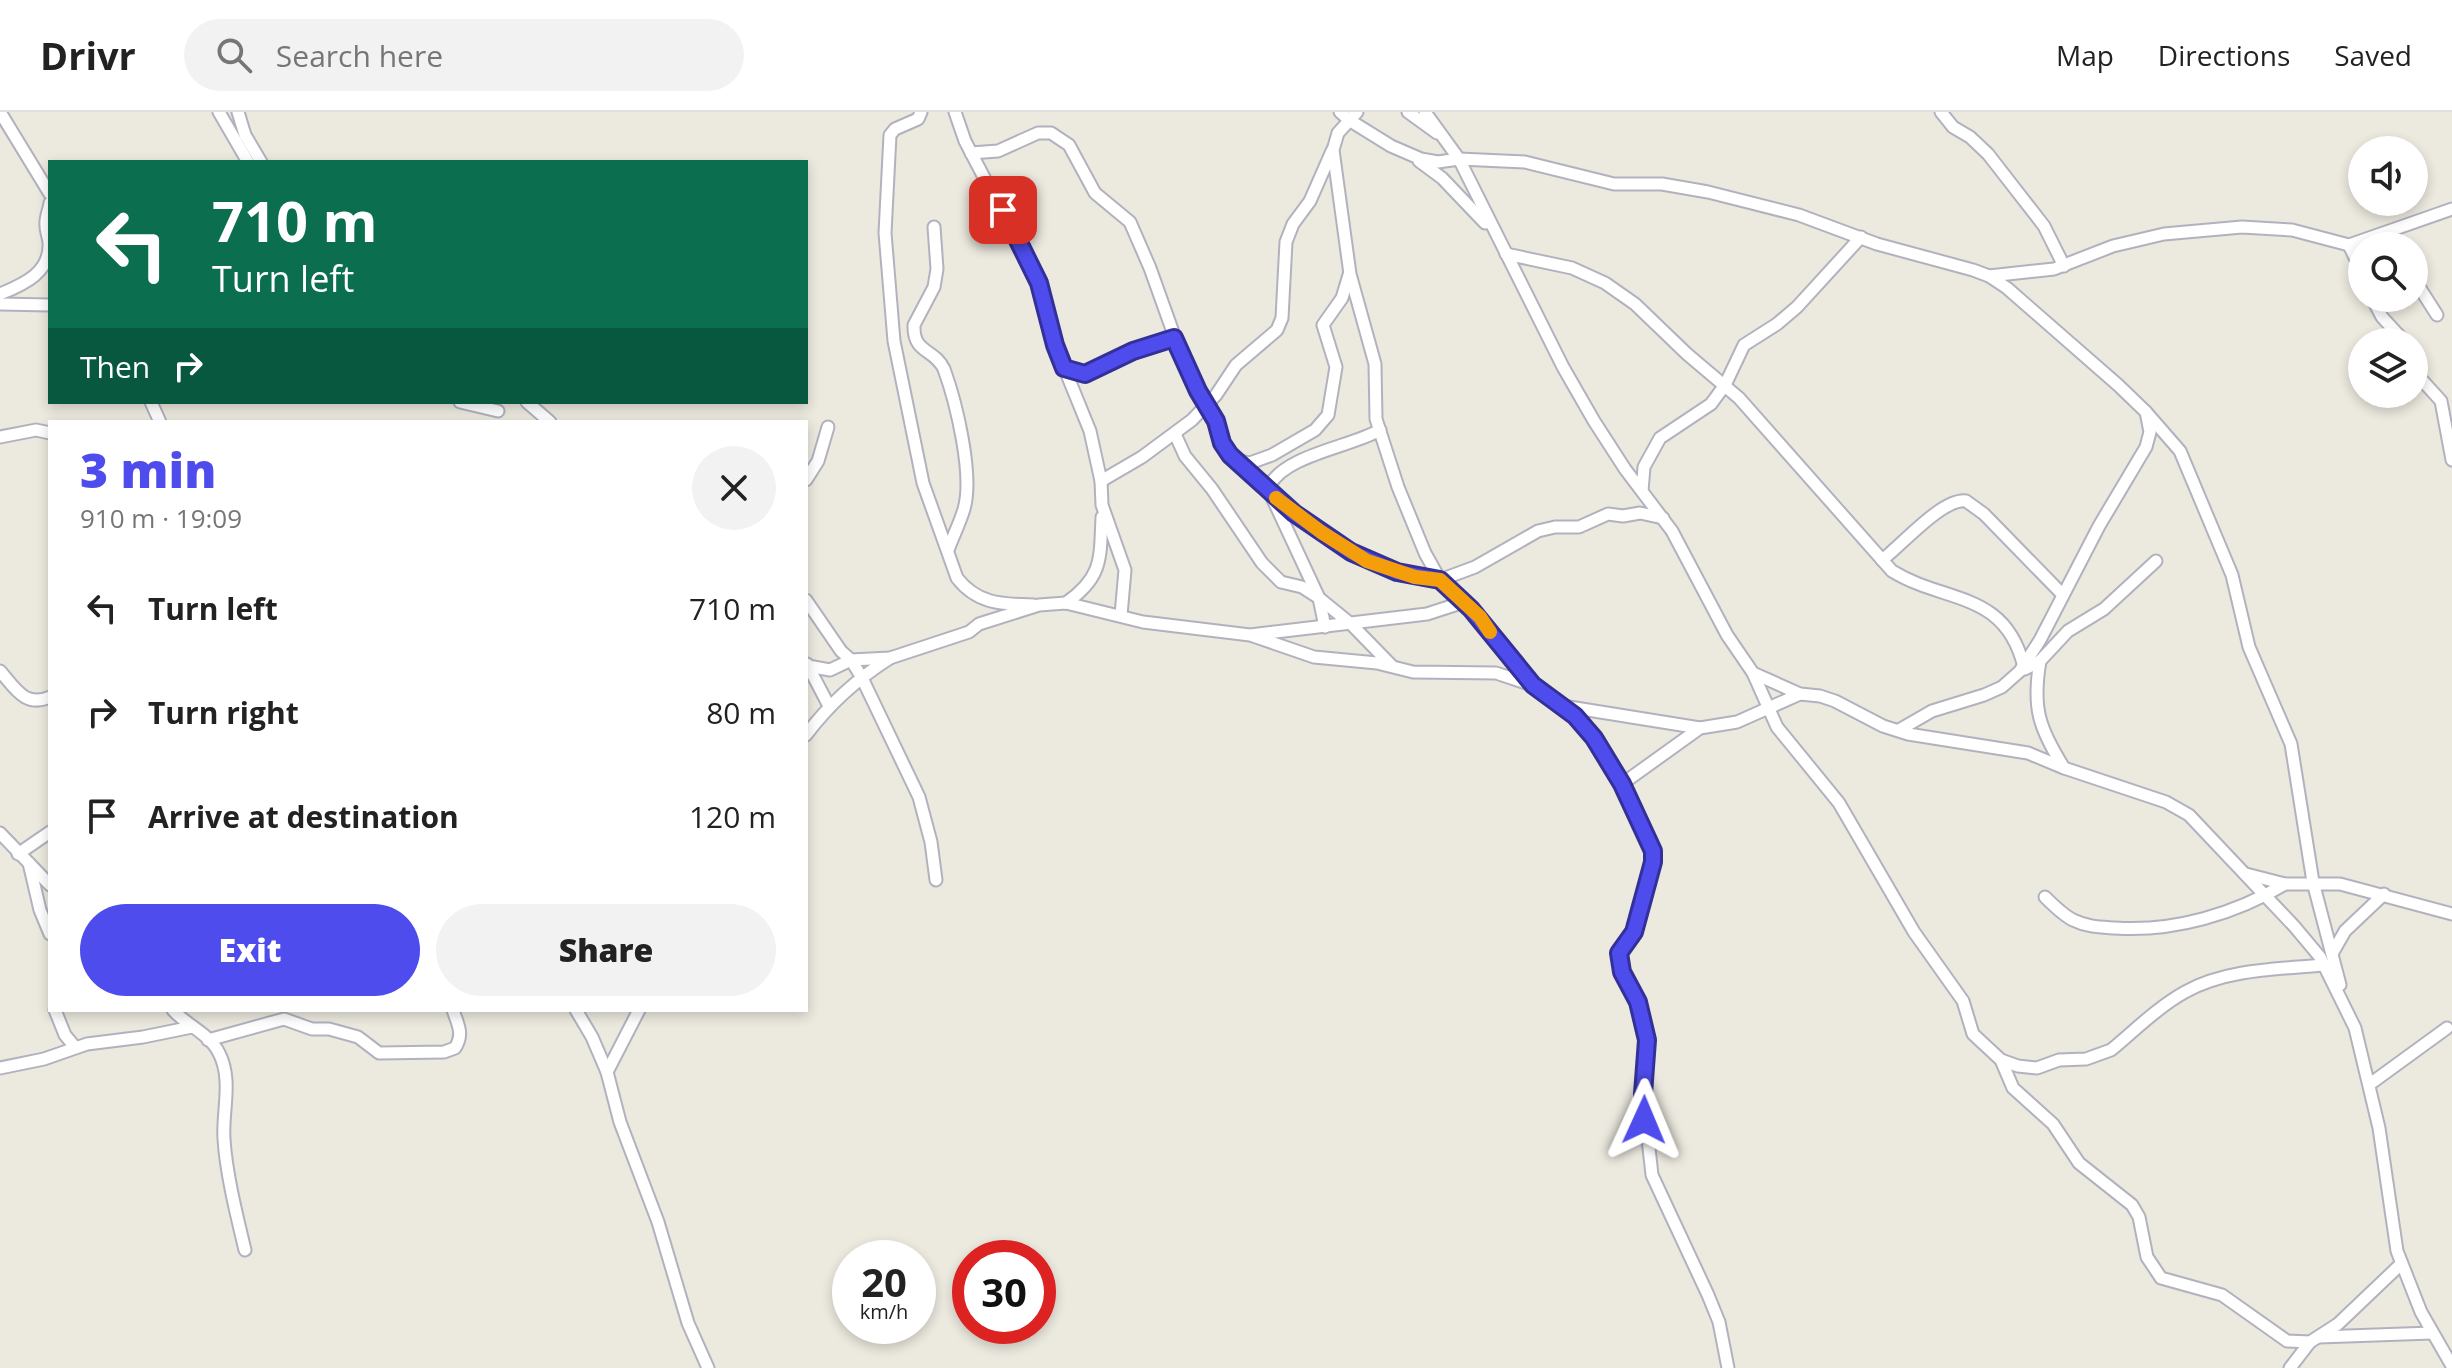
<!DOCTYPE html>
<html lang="en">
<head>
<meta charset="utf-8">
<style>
	body { margin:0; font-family:"Open Sans",sans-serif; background:#f2f2f2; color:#222; height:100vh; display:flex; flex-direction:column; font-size:30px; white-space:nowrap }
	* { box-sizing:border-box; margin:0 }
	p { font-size:26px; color:#767676 }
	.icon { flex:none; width:44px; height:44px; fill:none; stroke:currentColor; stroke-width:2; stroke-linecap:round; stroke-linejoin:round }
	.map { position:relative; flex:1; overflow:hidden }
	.panel { position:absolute; left:48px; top:308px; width:760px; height:592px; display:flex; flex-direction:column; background:#fff; border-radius:0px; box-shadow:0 4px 12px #0003 }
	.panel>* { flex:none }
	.hud { position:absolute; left:48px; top:48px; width:760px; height:244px; border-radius:0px; box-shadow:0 4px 12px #0003; background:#0b6e4f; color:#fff; overflow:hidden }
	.buttons { position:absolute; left:2348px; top:24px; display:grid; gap:16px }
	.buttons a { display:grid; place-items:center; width:80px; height:80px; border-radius:50%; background:#fff; box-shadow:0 4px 12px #0003; font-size:40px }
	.speed { position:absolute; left:832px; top:1128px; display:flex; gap:16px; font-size:40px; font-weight:700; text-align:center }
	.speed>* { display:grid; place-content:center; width:104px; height:104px; border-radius:50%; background:#fff; box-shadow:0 4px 12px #0003; line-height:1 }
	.speed small { font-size:20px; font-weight:400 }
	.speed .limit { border:12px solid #d22; background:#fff; color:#111 }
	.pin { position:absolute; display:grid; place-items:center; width:68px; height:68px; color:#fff; margin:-34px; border-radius:16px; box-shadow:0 4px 12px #0006 }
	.me { position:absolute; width:88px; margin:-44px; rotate:1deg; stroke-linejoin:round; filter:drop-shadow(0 0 6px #0008) }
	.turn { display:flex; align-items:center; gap:28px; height:168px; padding:0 32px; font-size:36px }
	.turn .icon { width:104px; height:104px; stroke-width:2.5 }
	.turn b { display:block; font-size:56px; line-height:68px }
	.then { display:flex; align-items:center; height:76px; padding:0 32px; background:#0003; gap:16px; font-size:30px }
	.round { display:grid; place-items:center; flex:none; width:84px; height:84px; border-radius:42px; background:#f2f2f2 }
	.head { display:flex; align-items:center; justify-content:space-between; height:136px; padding:0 32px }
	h1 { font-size:48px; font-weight:800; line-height:60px; color:#4e4cec }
	.button { display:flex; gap:16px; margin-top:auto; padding:16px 32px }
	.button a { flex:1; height:92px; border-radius:48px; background:#4e4cec; color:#fff; font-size:32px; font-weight:800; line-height:92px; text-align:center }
	.button a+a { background:#f2f2f2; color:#222 }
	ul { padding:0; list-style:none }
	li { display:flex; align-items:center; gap:24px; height:104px; padding:0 32px }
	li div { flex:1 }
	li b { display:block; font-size:30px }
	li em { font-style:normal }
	header { display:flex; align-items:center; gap:48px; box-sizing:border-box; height:112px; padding:0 40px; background:#fff; border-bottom:2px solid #e0e0e0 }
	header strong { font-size:38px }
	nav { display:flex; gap:44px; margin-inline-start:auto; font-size:28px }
	.search { width:560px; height:72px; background:#f2f2f2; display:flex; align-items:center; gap:20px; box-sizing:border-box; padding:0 28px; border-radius:44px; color:#767676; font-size:30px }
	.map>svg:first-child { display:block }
</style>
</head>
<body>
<header>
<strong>Drivr</strong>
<div class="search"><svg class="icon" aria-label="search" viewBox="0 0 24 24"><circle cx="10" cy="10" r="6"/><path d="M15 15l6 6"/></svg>Search here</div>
<nav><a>Map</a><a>Directions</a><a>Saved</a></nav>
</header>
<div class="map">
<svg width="2452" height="1256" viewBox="0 0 2452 1256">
	<rect width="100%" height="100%" fill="#ece9df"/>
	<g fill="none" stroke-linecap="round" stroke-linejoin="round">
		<g stroke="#b2b2be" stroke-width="15">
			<g id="street">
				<path d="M0 0 50 82"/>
				<path d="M219 0 248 50"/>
				<path d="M238 0 245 23 261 50"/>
				<path d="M921 0 918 7 895 17 890 23 885 121 894 229 923 371 957 466C978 493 1003 492 1034 493"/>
				<path d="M955 0 965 29 1039 171 1055 233 1090 319 1101 369 1102 393 1125 458 1121 503"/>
				<path d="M1340 0 1349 8 1391 34 1421 47 1438 50 1459 47 1525 50 1614 72H1662L1708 80 1799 103 1877 132 1973 158 1989 164 2007 176 2118 273 2146 300 2180 339 2232 463 2249 535 2291 632 2313 770 2340 873"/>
				<path d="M1357 0 1338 21 1333 38 1350 162 1375 252 1376 307 1398 375 1425 441 1440 468 1480 505 1533 573 1575 604 1594 626 1622 672 1653 739V750L1634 820 1619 841 1620 850 1628 873 1638 890 1647 928 1643 982 1652 1063 1708 1183 1719 1210 1728 1256"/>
				<path d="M1408 0 1437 21"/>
				<path d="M1425 0 1459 47 1563 255 1594 309 1625 357 1672 419 1727 523 1753 561 1800 582 1820 584 1835 589 1883 614 1908 622 2028 641 2064 656 2166 690 2189 703 2294 814 2320 845 2355 916 2379 1016 2397 1139 2421 1200 2452 1254"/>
				<path d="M1941 0 1953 15 1970 25 1988 42 2044 114 2064 154"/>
				<path d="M971 41 998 39 1038 21H1051L1069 33 1095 81 1130 110 1150 156 1184 251 1216 309 1225 337 1294 401 1367 449 1415 465 1440 468 1475 455 1538 419 1555 415H1579L1608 402 1623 404 1640 401 1663 406"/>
				<path d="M1419 49 1442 66 1485 111"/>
				<path d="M934 115 937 157 934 175 914 213C913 242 934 236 944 257 956 290 974 363 964 397 960 411 953 424 948 438"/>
				<path d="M2349 133 2362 160"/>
				<path d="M1506 142 1572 156 1605 171 1635 192 1687 242 1739 286 1892 459C1946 492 2005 478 2024 555"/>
				<path d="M1989 164 2054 157 2113 134 2164 122 2242 115 2292 118 2349 133 2452 97"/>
				<path d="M2414 167 2437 203"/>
				<path d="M0 182C25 172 51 160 49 130 48 123 45 117 46 110 46 104 49 98 50 91"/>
				<path d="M2372 186 2382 205 2405 230"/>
				<path d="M0 192 50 193"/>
				<path d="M2414 245 2421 267 2441 289 2452 348"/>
				<path d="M1064 256 1078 262 1089 261 1133 239 1174 226"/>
				<path d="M151 290 160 310"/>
				<path d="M460 290 498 299"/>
				<path d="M527 290 550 310"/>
				<path d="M1175 322 1185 344 1212 377 1262 451 1281 470 1302 475 1319 486 1351 512 1392 554"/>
				<path d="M0 325 36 318 50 321"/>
				<path d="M1235 348 1250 351 1272 343 1315 318 1328 303 1336 255 1323 213 1342 186 1349 163"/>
				<path d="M806 368 818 349 828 315"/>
				<path d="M1101 369 1142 345 1192 308 1216 283 1236 253 1277 218 1282 206 1286 130 1293 112 1310 89 1332 39"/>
				<path d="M1642 379 1644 355 1660 326 1711 292 1725 273 1744 233 1777 212 1797 195 1861 125"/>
				<path d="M1882 448C1901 434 1942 386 1966 389L1984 402 2063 483"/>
				<path d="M806 488 841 539 851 548 890 546 969 520 979 512 1039 493 1066 491 1143 510 1250 523 1427 502 1464 490"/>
				<path d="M1066 491C1103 465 1100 447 1102 405"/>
				<path d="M1325 515 1319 486 1270 381V373C1286 343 1350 335 1380 318"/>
				<path d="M1253 524 1314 545 1377 551 1413 560 1496 561 1532 573"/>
				<path d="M2040 549C2032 596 2039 616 2064 656"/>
				<path d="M807 552 829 594"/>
				<path d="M808 554 830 558 851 548 861 564 919 685 931 730 936 768"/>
				<path d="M2025 557 2040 549 2068 519 2104 497 2156 449"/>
				<path d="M0 559C15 576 25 596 50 585"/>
				<path d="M1753 561 1777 615 1839 691 1914 820 1963 889 1973 922 2001 948 2013 976 2053 1012 2079 1051 2132 1093 2139 1105 2147 1145 2161 1166 2222 1183 2287 1229 2310 1230 2338 1212 2401 1152"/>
				<path d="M1563 594 1700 616"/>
				<path d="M1899 618 1932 599 1984 583 2002 575 2020 559 2040 528 2099 414 2146 335 2150 320 2146 300"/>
				<path d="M806 623C830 591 857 567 890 546"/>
				<path d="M1622 672 1700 616 1737 610 1800 582"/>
				<path d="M0 721 50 773"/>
				<path d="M18 742 50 720"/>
				<path d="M29 751 40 798 50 822"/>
				<path d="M2246 762 2285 772H2340L2452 802"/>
				<path d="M2045 785C2053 793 2063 803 2073 808 2087 815 2101 815 2115 816 2174 820 2235 802 2285 772"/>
				<path d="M2333 840 2345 819 2384 782"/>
				<path d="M55 898 65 923 75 935"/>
				<path d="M173 898C186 913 210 922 219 941 233 968 222 999 224 1027 226 1061 237 1105 245 1138"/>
				<path d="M576 898 592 925 607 960 620 1010 658 1110 688 1211 708 1256"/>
				<path d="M208 928 284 907 312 917H329L358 925 379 941 444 940 455 936C464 922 458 913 453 898"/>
				<path d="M2001 948 2018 954 2037 956 2059 948 2086 947 2111 938C2134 919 2158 895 2185 880 2226 857 2278 857 2324 853"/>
				<path d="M0 956 44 947 87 932 143 925 192 915"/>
				<path d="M607 960 639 898"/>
				<path d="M2370 972 2447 916"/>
				<path d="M2319 1225 2432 1221"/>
				<path d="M2290 1256 2310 1230"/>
			</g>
		</g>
		<use href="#street" stroke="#fff" stroke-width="11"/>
	</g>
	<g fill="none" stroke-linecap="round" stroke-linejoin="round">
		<g stroke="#333199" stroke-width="20">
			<path id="route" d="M1003 98 1039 171 1055 233 1064 256 1085 262 1133 239 1174 226 1198 279 1216 309 1222 331 1230 343 1294 401 1351 440 1397 460 1440 468 1471 497 1533 573 1575 604 1594 626 1622 672 1653 739V750L1634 820 1619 841 1622 860 1638 890 1647 928 1643 982 1644 1008"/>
		</g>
		<use href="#route" stroke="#4e4cec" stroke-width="14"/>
		<path stroke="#f59e0b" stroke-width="14" d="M1276 386 1321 420 1367 449 1415 465 1440 468 1480 505 1490 520"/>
	</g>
</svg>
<div class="buttons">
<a><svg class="icon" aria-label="sound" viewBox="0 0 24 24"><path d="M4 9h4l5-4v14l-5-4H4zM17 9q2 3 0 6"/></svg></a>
<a><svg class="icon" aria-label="search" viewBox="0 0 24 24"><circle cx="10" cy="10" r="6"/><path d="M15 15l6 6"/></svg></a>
<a><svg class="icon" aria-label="layers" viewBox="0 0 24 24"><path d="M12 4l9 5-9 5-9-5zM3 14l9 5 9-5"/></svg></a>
</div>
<div class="speed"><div>20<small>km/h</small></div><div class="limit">30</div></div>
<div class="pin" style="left:1003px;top:98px;background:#d93025"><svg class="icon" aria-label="arrive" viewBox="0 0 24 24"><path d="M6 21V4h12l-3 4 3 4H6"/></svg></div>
<svg class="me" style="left:1644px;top:1008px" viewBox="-20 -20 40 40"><path d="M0-17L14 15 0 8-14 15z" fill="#4e4cec" stroke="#fff" stroke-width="4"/></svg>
<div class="hud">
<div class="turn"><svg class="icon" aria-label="left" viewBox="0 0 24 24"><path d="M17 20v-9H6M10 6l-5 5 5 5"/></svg><div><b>710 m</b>Turn left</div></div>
<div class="then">Then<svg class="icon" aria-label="right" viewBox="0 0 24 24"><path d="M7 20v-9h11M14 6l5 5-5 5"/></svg></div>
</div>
<section class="panel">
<div class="head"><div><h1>3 min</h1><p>910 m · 19:09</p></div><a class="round"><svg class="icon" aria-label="close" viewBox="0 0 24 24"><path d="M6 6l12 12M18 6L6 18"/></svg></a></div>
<ul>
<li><svg class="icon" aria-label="left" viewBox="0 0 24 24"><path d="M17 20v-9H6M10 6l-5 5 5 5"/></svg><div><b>Turn left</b></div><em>710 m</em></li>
<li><svg class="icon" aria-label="right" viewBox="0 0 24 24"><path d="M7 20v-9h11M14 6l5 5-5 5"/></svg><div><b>Turn right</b></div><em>80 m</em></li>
<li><svg class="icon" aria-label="arrive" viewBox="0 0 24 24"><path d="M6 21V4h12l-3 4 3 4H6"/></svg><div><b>Arrive at destination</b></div><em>120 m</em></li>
</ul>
<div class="button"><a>Exit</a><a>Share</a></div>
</section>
</div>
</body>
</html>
